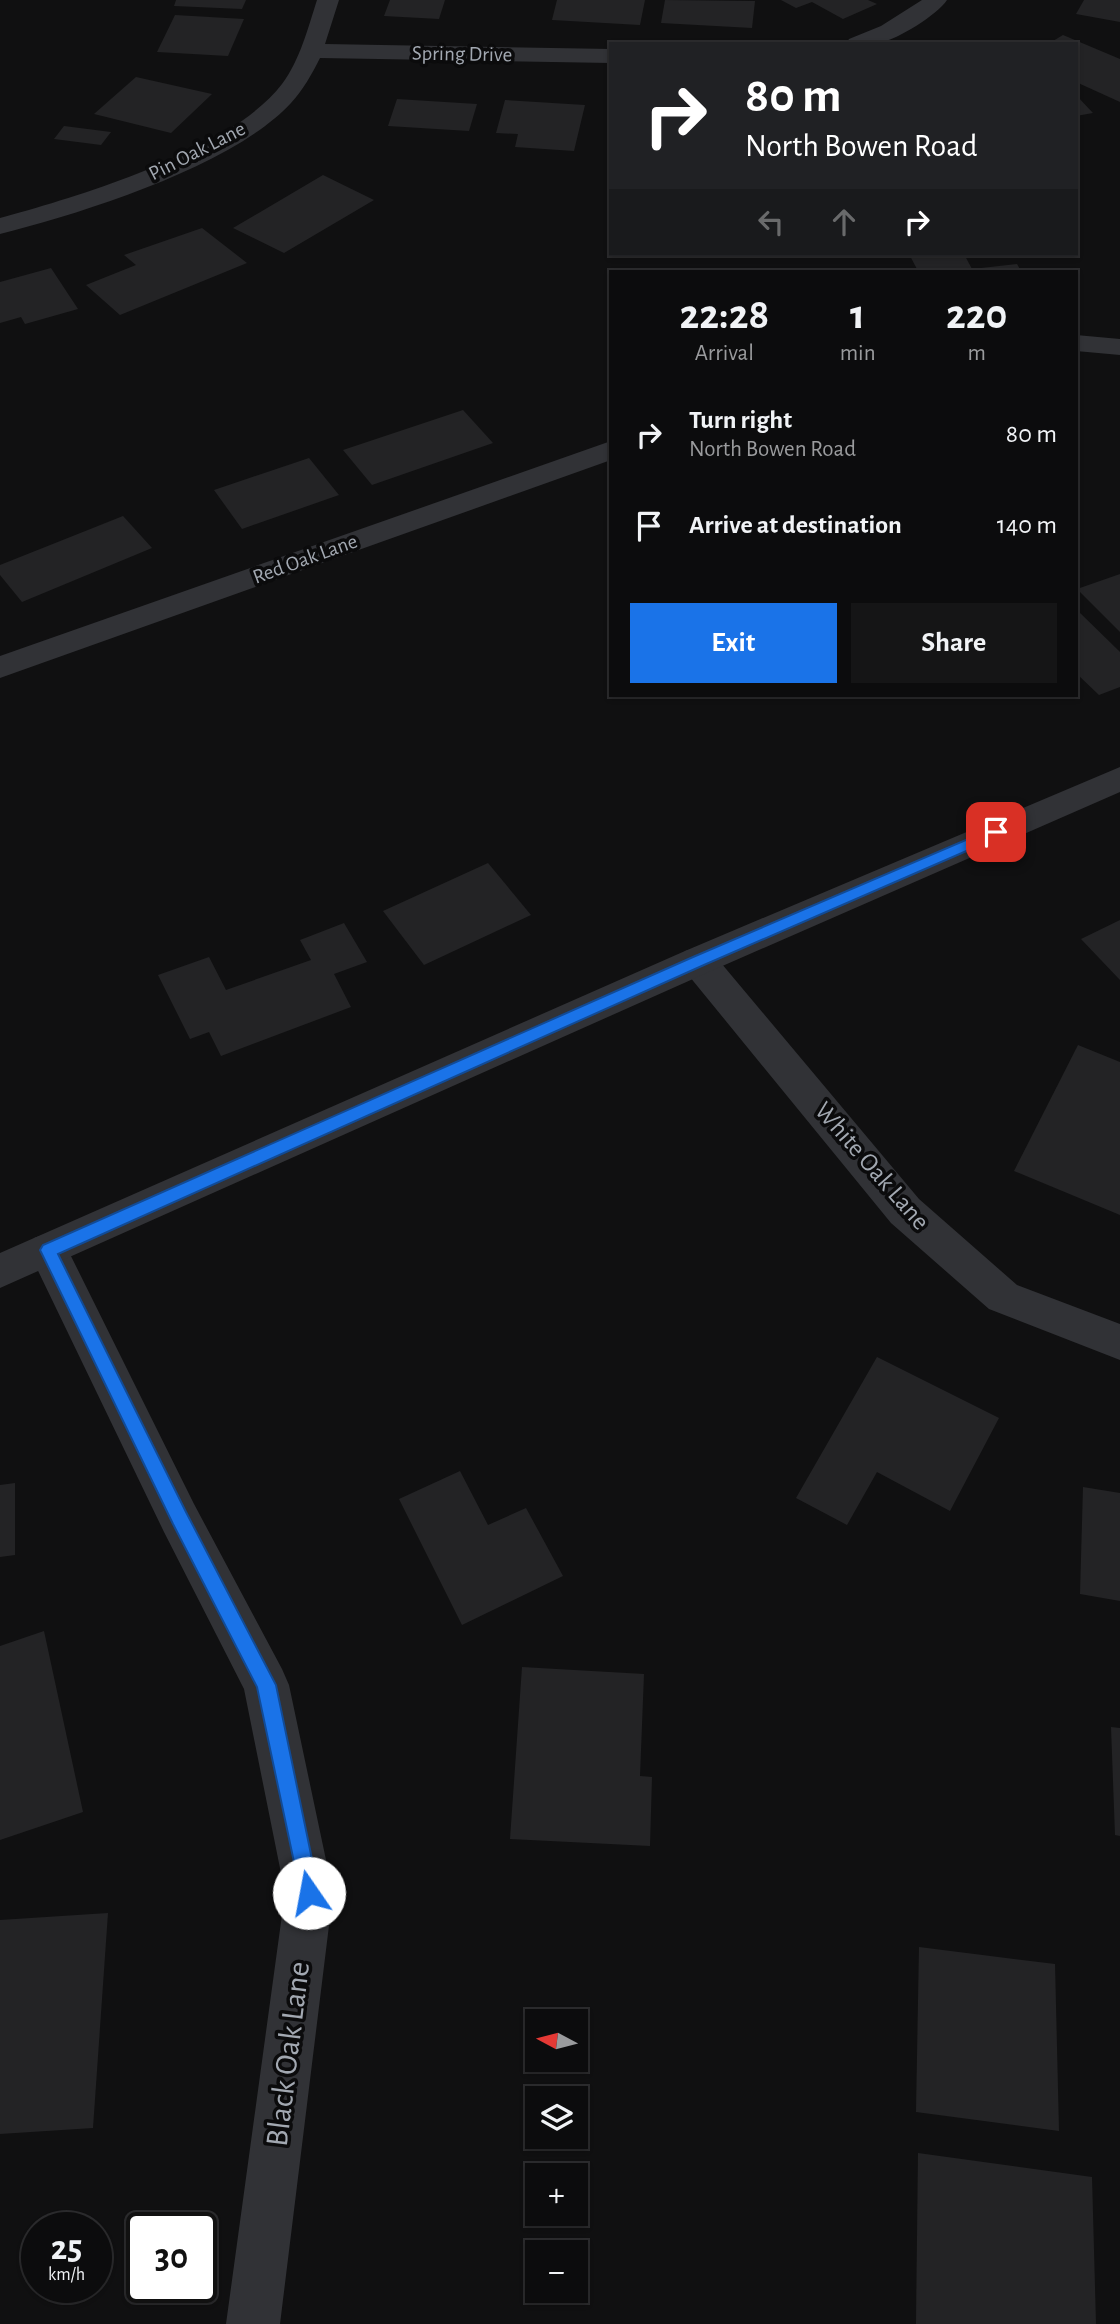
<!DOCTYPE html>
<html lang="en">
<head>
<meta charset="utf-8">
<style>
	body { margin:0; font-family:"Alegreya Sans",sans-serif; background:#151516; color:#f1f3f6; height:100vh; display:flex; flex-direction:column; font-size:26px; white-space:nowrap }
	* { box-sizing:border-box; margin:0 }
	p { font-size:23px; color:#9a9b9d }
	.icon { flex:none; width:38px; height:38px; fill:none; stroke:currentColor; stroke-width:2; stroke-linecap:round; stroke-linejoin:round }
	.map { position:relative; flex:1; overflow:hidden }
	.drawer { position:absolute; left:609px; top:270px; width:469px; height:427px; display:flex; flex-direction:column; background:#0c0c0d; border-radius:0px; box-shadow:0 2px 5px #0004,0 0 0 2px #2c2c2e }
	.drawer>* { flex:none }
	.top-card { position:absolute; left:609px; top:42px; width:469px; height:214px; border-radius:0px; box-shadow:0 2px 5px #0004,0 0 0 2px #2c2c2e; background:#202124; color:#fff; overflow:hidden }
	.needle { width:46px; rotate:277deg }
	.tools { position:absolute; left:525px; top:2009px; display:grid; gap:14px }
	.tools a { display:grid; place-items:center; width:63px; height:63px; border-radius:0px; background:#0c0c0d; box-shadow:0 2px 5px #0004,0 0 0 2px #2c2c2e; font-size:35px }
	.speed { position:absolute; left:21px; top:2212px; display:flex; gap:14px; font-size:35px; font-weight:700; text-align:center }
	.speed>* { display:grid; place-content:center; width:91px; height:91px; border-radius:50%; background:#0c0c0d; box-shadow:0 2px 5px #0004,0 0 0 2px #2c2c2e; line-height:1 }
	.speed small { font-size:18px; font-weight:400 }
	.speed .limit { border:4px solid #111; border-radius:10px; background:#fff; color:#111 }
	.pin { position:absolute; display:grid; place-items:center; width:60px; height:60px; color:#fff; margin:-30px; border-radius:14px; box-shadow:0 4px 10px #0006 }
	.me { position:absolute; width:77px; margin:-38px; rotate:348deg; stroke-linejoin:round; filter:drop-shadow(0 0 5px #0008) }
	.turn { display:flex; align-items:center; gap:24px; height:147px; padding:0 21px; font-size:32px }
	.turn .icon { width:91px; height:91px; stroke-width:2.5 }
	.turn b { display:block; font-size:49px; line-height:60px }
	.lanes { display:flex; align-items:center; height:66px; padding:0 21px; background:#0003; justify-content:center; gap:35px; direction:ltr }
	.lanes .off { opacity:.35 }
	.eta { display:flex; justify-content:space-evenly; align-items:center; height:119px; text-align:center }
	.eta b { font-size:42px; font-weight:700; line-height:49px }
	.button { display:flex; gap:14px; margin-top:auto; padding:14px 21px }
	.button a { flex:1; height:80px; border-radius:0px; background:#1a73e8; color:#fff; font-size:28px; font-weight:700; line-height:80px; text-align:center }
	.button a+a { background:#151516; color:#f1f3f6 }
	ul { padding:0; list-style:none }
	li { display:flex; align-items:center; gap:21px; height:91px; padding:0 21px }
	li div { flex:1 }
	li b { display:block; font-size:26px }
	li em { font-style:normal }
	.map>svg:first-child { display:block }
</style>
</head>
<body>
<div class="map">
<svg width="1120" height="2324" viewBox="0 0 1120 2324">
	<rect width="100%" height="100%" fill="#101011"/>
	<g fill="#232325">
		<path d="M176 0H246L242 9 174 6Z"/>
		<path d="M390 0H445L439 19 384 16Z"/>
		<path d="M557 0H645L640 25 552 20Z"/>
		<path d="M665 0 755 1 752 28 661 23Z"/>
		<path d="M781 0H868L877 4 843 19 812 2 796 8Z"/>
		<path d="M1084 0H1120V22L1076 14Z"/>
		<path d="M175 15 244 19 228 56 157 52Z"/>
		<path d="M1063 35 1120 59V102L1076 82V44H1048Z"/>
		<path d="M136 77 212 94 171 133 94 114Z"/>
		<path d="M1076 95 1093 113 1076 116Z"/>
		<path d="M397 99 477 104 469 131 388 126Z"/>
		<path d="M505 100 585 105 574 151 515 147 518 134 496 133Z"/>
		<path d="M64 126 111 132 101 145 54 139Z"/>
		<path d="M323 175 374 200 284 253 233 228Z"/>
		<path d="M202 228 247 263 120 315 86 285 136 265 124 255Z"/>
		<path d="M909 254H964L972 269 1017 264 1021 271H918Z"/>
		<path d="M51 268 78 309 25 324 21 317 0 323V282Z"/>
		<path d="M463 410 493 443 372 485 343 450Z"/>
		<path d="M309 458 339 495 242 529 214 490Z"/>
		<path d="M123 516 152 548 22 602 0 575V565Z"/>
		<path d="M1120 574V632L1077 589Z"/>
		<path d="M1076 609 1120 652V687L1099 695 1076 673Z"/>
		<path d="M488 863 531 915 424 965 383 911Z"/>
		<path d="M1120 920V980L1081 939Z"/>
		<path d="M344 923 367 962 334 974 351 1007 221 1056 209 1032 190 1039 158 975 209 957 226 990 311 960 300 940Z"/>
		<path d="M1078 1045 1120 1062V1215L1014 1171Z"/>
		<path d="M877 1357 999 1418 950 1511 877 1472 847 1525 796 1498Z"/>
		<path d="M460 1471 488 1525 526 1508 563 1576 462 1625 399 1499Z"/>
		<path d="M15 1483V1555L0 1557V1485Z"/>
		<path d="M1083 1487 1120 1493V1601L1080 1594Z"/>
		<path d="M44 1631 83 1812 0 1840V1646Z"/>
		<path d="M522 1667 644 1674 640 1776 652 1777 650 1846 510 1839Z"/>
		<path d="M1111 1727 1120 1728V1836L1115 1835Z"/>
		<path d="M108 1913 93 2128 0 2134V1920Z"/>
		<path d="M919 1947 1055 1964 1059 2131 916 2112Z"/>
		<path d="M918 2153 1092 2177 1096 2324H916Z"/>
	</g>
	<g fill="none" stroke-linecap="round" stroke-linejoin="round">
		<g fill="#313236" fill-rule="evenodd">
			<path d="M317 0H339L325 44 611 49V63L320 58C312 74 303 90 291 103 233 166 83 213 0 234V218C80 196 231 151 282 84 300 60 308 28 317 0Z"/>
			<path d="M922 0H947C937 15 898 39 880 43 870 46 856 44 846 44L849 39 881 26Z"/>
			<path d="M1076 335 1120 339V355L1076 351Z"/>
			<path d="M611 441V460L0 678V656Z"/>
			<path d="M698 947 711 951 919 1199 1017 1285 1120 1324V1360L989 1309 891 1223 685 971 680 961 685 951Z"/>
			<path d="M48 1233 62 1238 194 1504 282 1669 289 1685 333 1893 280 2324H226L285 1893 244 1689 164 1532 28 1250 34 1238Z"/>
		</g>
		<path fill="#313236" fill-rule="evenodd" d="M1120 767V792L711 971 0 1288V1253L685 951Z"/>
	</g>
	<path fill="#1a73e8" stroke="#114b97" stroke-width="2" d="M996 827 1001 829V836L704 965 58 1254 186 1512 276 1685 319 1893 316 1900 309 1903 302 1900 257 1687 173 1524 40 1250 43 1245 693 957Z"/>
	<g text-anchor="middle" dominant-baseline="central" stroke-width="7" stroke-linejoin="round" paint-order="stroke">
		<g font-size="21" fill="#a2a8b1" stroke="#0b0b0c">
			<text transform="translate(462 54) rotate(1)">Spring Drive</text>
			<text transform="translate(197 151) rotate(-27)">Pin Oak Lane</text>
			<text transform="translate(305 559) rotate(-20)">Red Oak Lane</text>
		</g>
		<g font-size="26" fill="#a2a8b1" stroke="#0b0b0c">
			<text transform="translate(872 1166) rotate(49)">White Oak Lane</text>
		</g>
		<g font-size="32" fill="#a2a8b1" stroke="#0b0b0c">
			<text transform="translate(288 2054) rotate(-83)">Black Oak Lane</text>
		</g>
	</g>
</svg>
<div class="tools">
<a><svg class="needle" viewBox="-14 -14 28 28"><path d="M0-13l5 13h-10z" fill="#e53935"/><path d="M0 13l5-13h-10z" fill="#9a9b9d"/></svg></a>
<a><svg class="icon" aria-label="layers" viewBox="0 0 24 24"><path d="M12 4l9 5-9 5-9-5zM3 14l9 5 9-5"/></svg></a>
<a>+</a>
<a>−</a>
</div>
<div class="speed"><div>25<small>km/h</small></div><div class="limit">30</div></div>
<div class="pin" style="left:996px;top:832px;background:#d93025"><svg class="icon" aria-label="arrive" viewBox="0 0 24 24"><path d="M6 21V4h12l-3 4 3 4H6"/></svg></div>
<svg class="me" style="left:309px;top:1893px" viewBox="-20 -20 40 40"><circle r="19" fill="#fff"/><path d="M0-13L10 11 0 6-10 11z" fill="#1a73e8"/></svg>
<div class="top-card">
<div class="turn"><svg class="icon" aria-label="right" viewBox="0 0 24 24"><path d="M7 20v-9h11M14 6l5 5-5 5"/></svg><div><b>80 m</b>North Bowen Road</div></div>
<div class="lanes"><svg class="icon off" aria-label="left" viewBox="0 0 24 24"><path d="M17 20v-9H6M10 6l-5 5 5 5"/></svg><svg class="icon off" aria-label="ahead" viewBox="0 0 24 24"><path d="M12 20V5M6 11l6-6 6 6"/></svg><svg class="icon" aria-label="right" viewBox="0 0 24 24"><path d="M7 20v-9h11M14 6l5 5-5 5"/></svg></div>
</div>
<section class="drawer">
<div class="eta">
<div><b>22:28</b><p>Arrival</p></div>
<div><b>1</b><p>min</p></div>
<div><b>220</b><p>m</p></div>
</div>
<ul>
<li><svg class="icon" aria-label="right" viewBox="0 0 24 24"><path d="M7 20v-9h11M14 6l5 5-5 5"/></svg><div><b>Turn right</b><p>North Bowen Road</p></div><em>80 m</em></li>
<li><svg class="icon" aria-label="arrive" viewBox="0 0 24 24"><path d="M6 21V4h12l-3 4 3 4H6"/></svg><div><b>Arrive at destination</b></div><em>140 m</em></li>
</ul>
<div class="button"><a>Exit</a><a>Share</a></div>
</section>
</div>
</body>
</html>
